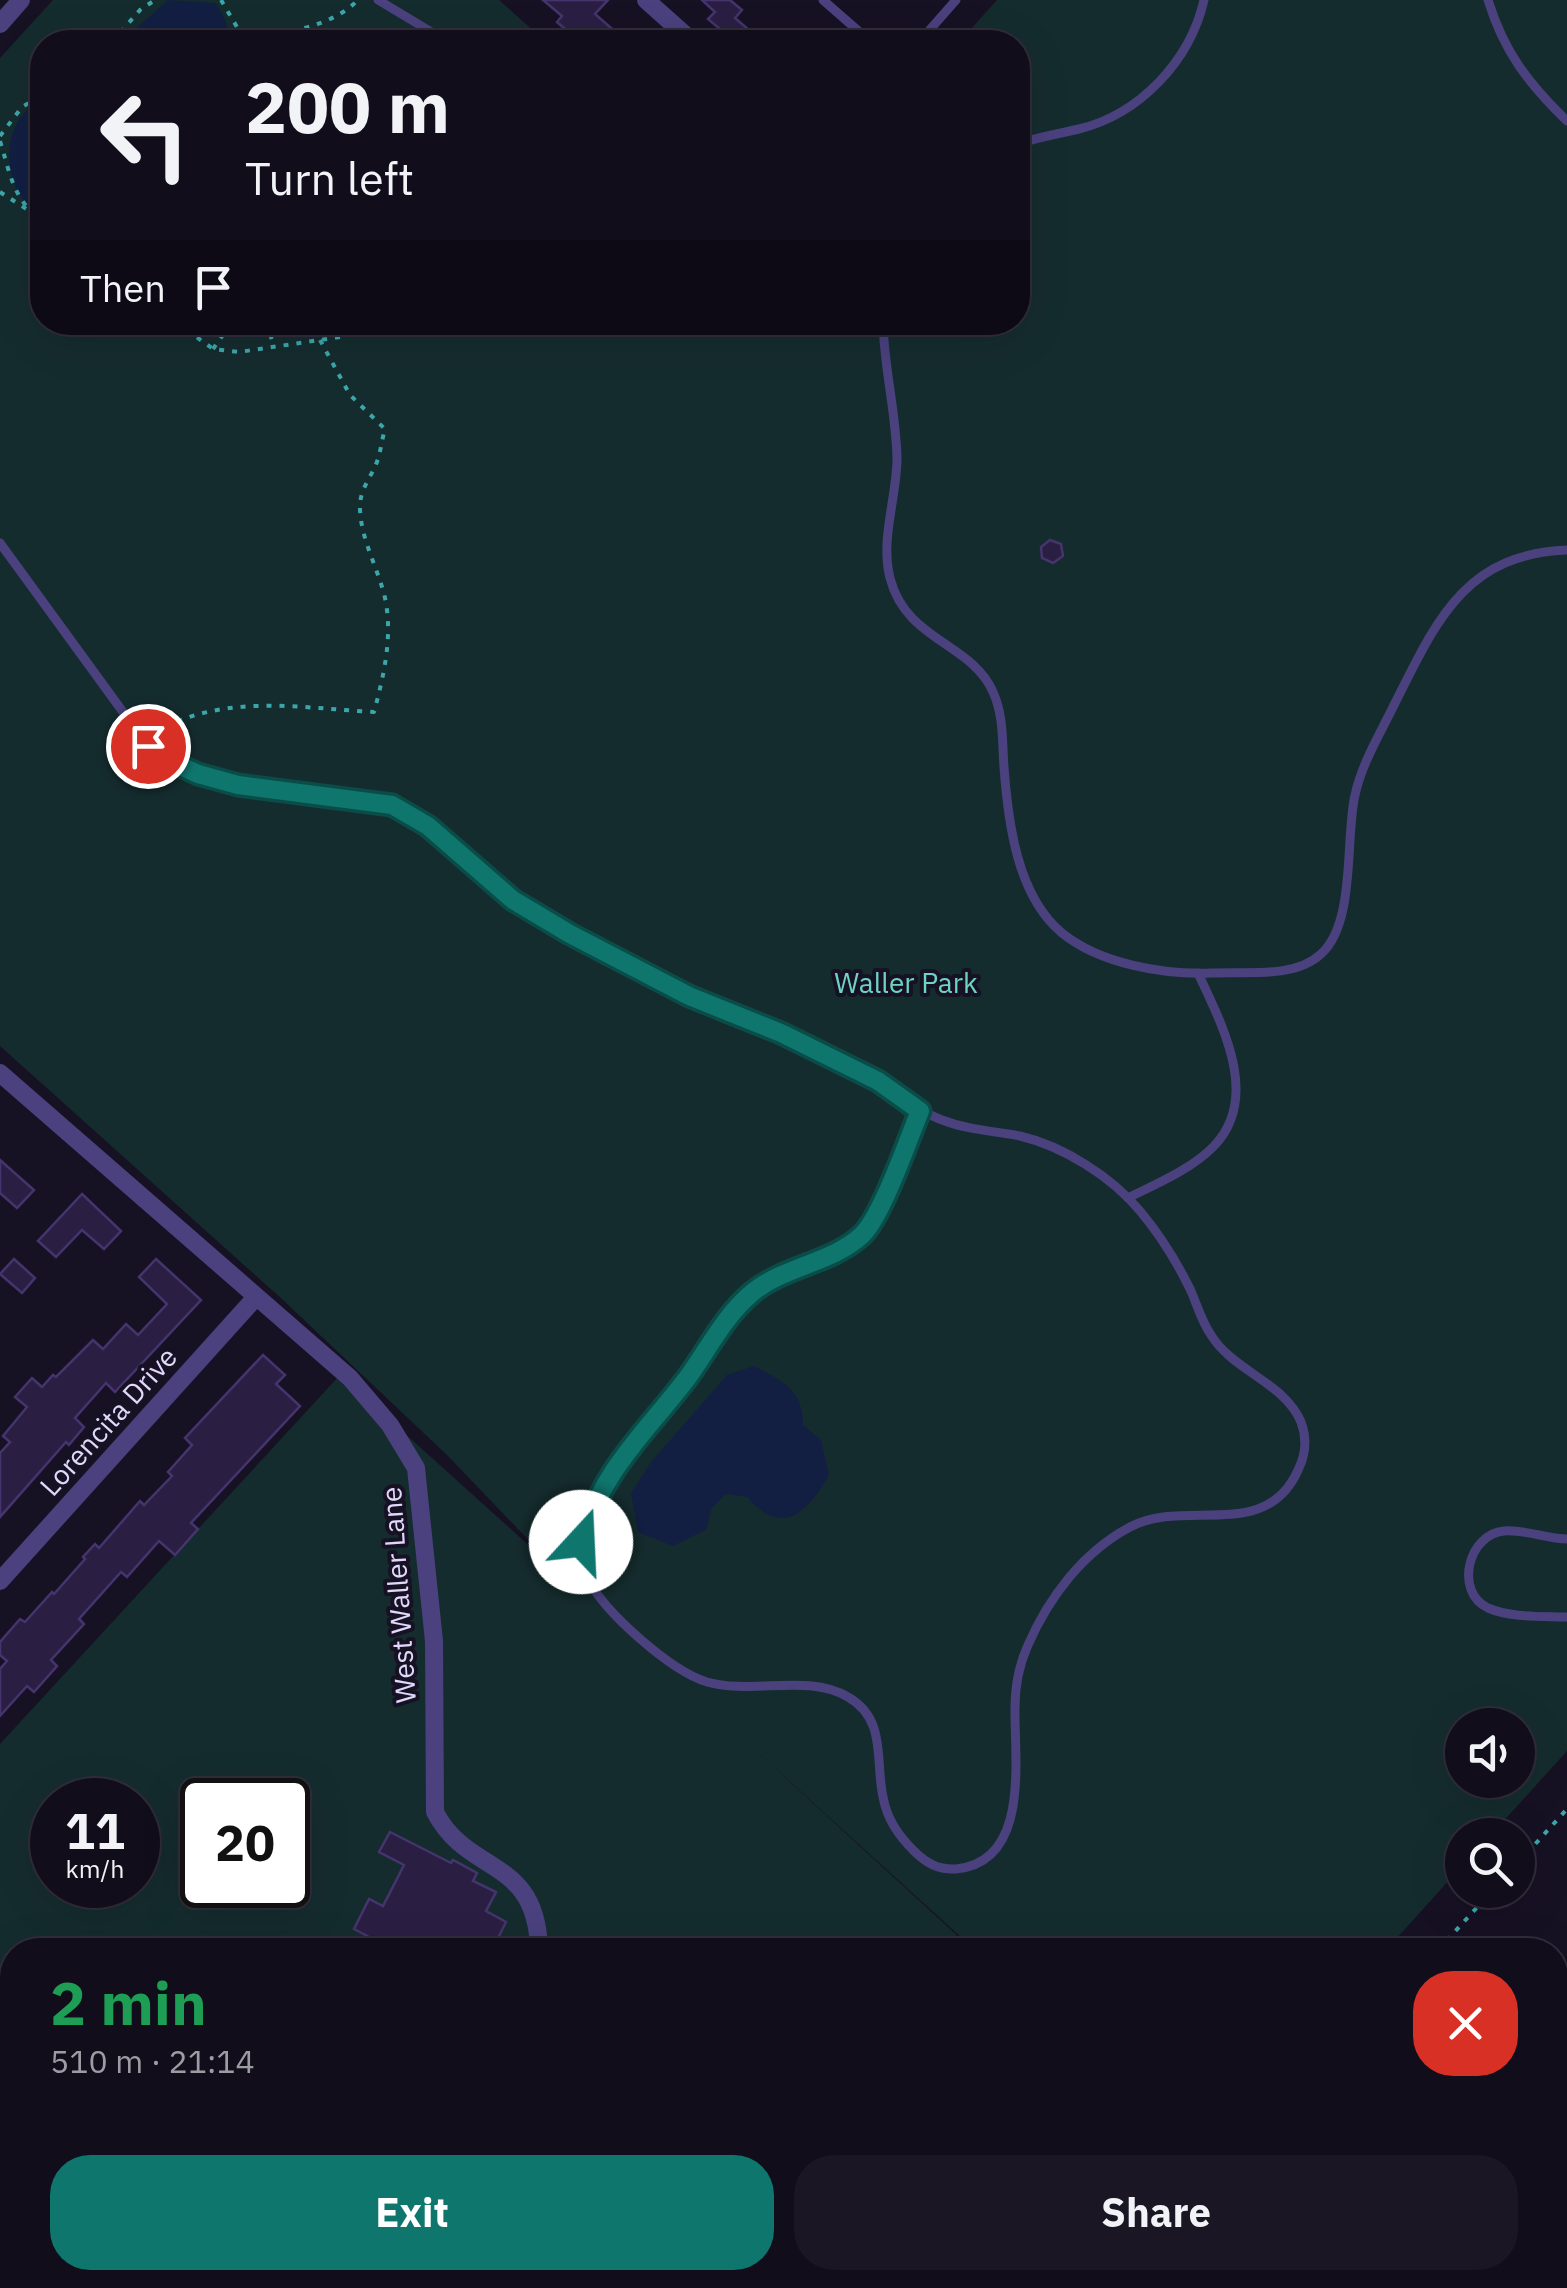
<!DOCTYPE html>
<html lang="en">
<head>
<meta charset="utf-8">
<style>
	body { margin:0; font-family:"IBM Plex Sans",sans-serif; background:#1a1624; color:#f1f3f6; height:100vh; display:flex; flex-direction:column; font-size:38px; white-space:nowrap }
	* { box-sizing:border-box; margin:0 }
	p { font-size:32px; color:#9c9ca3 }
	.icon { flex:none; width:55px; height:55px; fill:none; stroke:currentColor; stroke-width:2; stroke-linecap:round; stroke-linejoin:round }
	.map { position:relative; flex:1; overflow:hidden }
	.sheet { position:absolute; left:0px; top:1938px; width:1568px; height:352px; display:flex; flex-direction:column; background:#110d1b; border-radius:40px 40px 0 0; box-shadow:0 10px 40px #0002,0 0 0 2px #302d3a }
	.sheet>* { flex:none }
	.hud { position:absolute; left:30px; top:30px; width:1000px; height:305px; border-radius:40px; box-shadow:0 10px 40px #0002,0 0 0 2px #302d3a; background:#110d1b; color:#f1f3f6; overflow:hidden }
	.tools { position:absolute; left:1445px; top:1708px; display:grid; gap:20px }
	.tools a { display:grid; place-items:center; width:90px; height:90px; border-radius:50%; background:#110d1b; box-shadow:0 10px 40px #0002,0 0 0 2px #302d3a; font-size:50px }
	.speed { position:absolute; left:30px; top:1778px; display:flex; gap:20px; font-size:50px; font-weight:700; text-align:center }
	.speed>* { display:grid; place-content:center; width:130px; height:130px; border-radius:50%; background:#110d1b; box-shadow:0 10px 40px #0002,0 0 0 2px #302d3a; line-height:1 }
	.speed small { font-size:25px; font-weight:400 }
	.speed .limit { border:5px solid #111; border-radius:15px; background:#fff; color:#111 }
	.pin { position:absolute; display:grid; place-items:center; width:85px; height:85px; color:#fff; margin:-42px; border:5px solid #fff; border-radius:50%; box-shadow:0 2px 10px #0007 }
	.me { position:absolute; width:110px; margin:-55px; rotate:20deg; stroke-linejoin:round; filter:drop-shadow(0 0 8px #0008) }
	.turn { display:flex; align-items:center; gap:35px; height:210px; padding:0 50px; font-size:45px }
	.turn .icon { width:130px; height:130px; stroke-width:2.5 }
	.turn b { display:block; font-size:70px; line-height:85px }
	.then { display:flex; align-items:center; height:95px; padding:0 50px; background:#0003; gap:20px; font-size:38px }
	.round { display:grid; place-items:center; flex:none; width:105px; height:105px; border-radius:40px; background:#1a1624 }
	.summary { display:flex; align-items:center; justify-content:space-between; height:170px; padding:0 50px }
	h1 { font-size:60px; font-weight:700; line-height:75px; color:#1e9e55 }
	.button { display:flex; gap:20px; margin-top:auto; padding:20px 50px }
	.button a { flex:1; height:115px; border-radius:40px; background:#0f766e; color:#fff; font-size:40px; font-weight:700; line-height:115px; text-align:center }
	.button a+a { background:#1a1624; color:#f1f3f6 }
	.map>svg:first-child { display:block }
</style>
</head>
<body>
<div class="map">
<svg width="1567" height="2288" viewBox="0 0 1567 2288">
	<rect width="100%" height="100%" fill="#171124"/>
	<path fill="#152c2e" fill-rule="evenodd" d="M53 0H499L546 42H42V322H1018V42H959L997 0H1567V1751L1491 1835H1462V1866L1386 1950H975L742 1738 973 1950H12V2278H1087L1077 2288H0V1744L340 1375 565 1578 448 1456 283 1300 0 1046V58ZM1462 1725H1518V1780H1462ZM52 1800H138V1885H52ZM202 1800H288V1885H202Z"/>
	<g fill="#121f43">
		<path d="M168 0 215 3C224 16 231 27 227 42H121Z"/>
		<path d="M42 100V214C36 210 28 204 23 199 0 168 5 116 42 100Z"/>
		<path d="M754 1366C783 1382 803 1389 803 1425L821 1440 829 1475C807 1513 783 1538 747 1497L726 1494 711 1509 707 1529 673 1546 638 1532 631 1493 651 1462 727 1375Z"/>
	</g>
	<g fill="#2a1f43" stroke="#45346d" stroke-width="2.5">
		<path d="M543 0H608L595 14 627 42H580L557 22 562 16Z"/>
		<path d="M702 0H730L742 10 735 18 763 42H735L708 19 715 12Z"/>
		<path d="M1050 540 1061 544 1063 556 1053 563 1042 558 1041 547Z"/>
		<path d="M0 1160 34 1190 17 1208 0 1193Z"/>
		<path d="M82 1194 121 1231 104 1249 82 1230 56 1257 38 1241Z"/>
		<path d="M14 1259 35 1278 22 1293 0 1274Z"/>
		<path d="M156 1259 201 1300 115 1392 106 1383 75 1418 84 1427 69 1445 66 1442 0 1517V1453L10 1442 3 1436 27 1407 15 1397 32 1378 42 1387 53 1375 56 1377 93 1340 103 1349 126 1324 138 1335 167 1304 139 1277Z"/>
		<path d="M263 1355 285 1375 276 1384 300 1406 191 1523 198 1529 175 1555 159 1541 127 1577 121 1572 79 1619 84 1624 51 1660 57 1666 34 1692 27 1686 0 1716V1669L7 1661 0 1655V1642L20 1619 25 1622 52 1592 54 1594 85 1559 83 1557 95 1544 99 1548 140 1501 144 1505 172 1476 168 1472 192 1445 185 1438Z"/>
		<path d="M390 1832 451 1863 453 1860 477 1873 473 1881 496 1892 486 1911 506 1922 492 1950H394L354 1929 369 1899 383 1906 404 1865 379 1852Z"/>
	</g>
	<g fill="none" stroke-linecap="round" stroke-linejoin="round">
		<g stroke="#3ca7ab" stroke-width="4" stroke-dasharray="5 8" stroke-linecap="butt">
			<path d="M221 0 237 27 236 42"/>
			<path d="M112 42 140 10 155 0"/>
			<path d="M241 42C280 31 327 31 358 0"/>
			<path d="M0 136 22 107 42 95"/>
			<path d="M0 141C9 169 11 191 33 214"/>
			<path d="M0 192 42 219"/>
			<path d="M176 322 213 349 239 352 340 337 358 322"/>
			<path d="M266 322 274 346"/>
			<path d="M213 349 232 322"/>
			<path d="M156 735 162 728C232 694 299 708 374 712 384 675 393 636 385 598 378 568 361 540 360 509 359 489 372 477 378 459 381 449 382 439 385 429L350 395 320 340"/>
			<path d="M1518 1863 1567 1809"/>
			<path d="M1438 1950 1493 1890"/>
			<path d="M1130 2288 1139 2278"/>
		</g>
		<g stroke="#4a417e" stroke-width="9">
			<path d="M378 0 448 42"/>
			<path d="M823 0 871 42"/>
			<path d="M1488 0C1504 52 1528 83 1567 121"/>
			<path d="M919 42 956 0"/>
			<path d="M1018 144C1038 137 1058 134 1079 129 1140 114 1190 61 1204 0"/>
			<path d="M883 322C884 368 896 412 897 458 897 497 880 539 890 578 906 641 972 643 993 692 1004 716 1002 742 1004 767 1008 822 1017 896 1062 933 1100 964 1164 975 1212 973 1246 971 1294 979 1321 954 1356 923 1345 838 1355 795 1362 763 1380 734 1394 705 1435 624 1463 554 1567 550"/>
			<path d="M0 543 147 745C206 787 275 790 345 799 360 801 378 801 392 805 426 815 476 869 505 893 533 916 568 934 600 951 670 990 745 1016 817 1051 836 1060 856 1068 875 1079 898 1092 916 1111 942 1120 968 1130 994 1131 1020 1136 1063 1146 1112 1177 1140 1211 1161 1236 1177 1262 1191 1291 1197 1305 1202 1322 1211 1335 1233 1371 1285 1383 1301 1422 1307 1438 1306 1453 1299 1468 1267 1544 1186 1497 1130 1527 1083 1552 1049 1597 1028 1645 1019 1665 1015 1685 1015 1707 1014 1758 1031 1862 956 1869 938 1870 926 1863 914 1851 898 1835 887 1819 883 1797 875 1761 887 1719 848 1697 807 1673 752 1695 707 1682 671 1671 605 1613 588 1579 580 1565 580 1549 584 1533 599 1468 653 1428 689 1375 710 1345 727 1311 758 1289 790 1265 844 1260 868 1227 892 1193 905 1148 920 1111"/>
			<path d="M1128 1198C1156 1184 1192 1169 1214 1146 1261 1097 1222 1025 1198 973"/>
			<path d="M1567 1539C1547 1539 1524 1529 1504 1531 1468 1534 1454 1592 1488 1608 1511 1618 1543 1616 1567 1617"/>
			<path d="M1302 2288 1309 2278"/>
		</g>
		<g stroke="#4a417e" stroke-width="18">
			<path d="M646 0 693 42"/>
			<path d="M0 24 21 0"/>
			<path d="M0 1073 350 1378 390 1425 416 1468 434 1641 435 1812C468 1876 537 1856 539 1950"/>
			<path d="M0 1581 256 1297"/>
		</g>
	</g>
	<g fill="none" stroke-linecap="round" stroke-linejoin="round">
		<g stroke="#0a4d48" stroke-width="25">
			<path id="route" d="M148 746 168 760 198 774 238 785 392 805 428 826 513 900 570 934 689 996 781 1033 878 1081 920 1111C908 1140 882 1216 862 1235 832 1263 785 1266 753 1292 725 1315 709 1348 688 1377 644 1435 603 1468 581 1542"/>
		</g>
		<use href="#route" stroke="#0f766e" stroke-width="18"/>
	</g>
	<g text-anchor="middle" dominant-baseline="central" stroke-width="8" stroke-linejoin="round" paint-order="stroke">
		<g font-size="28" fill="#6cd4c4" stroke="#171124">
			<text x="906" y="982">Waller Park</text>
		</g>
		<g font-size="28" fill="#e0d9fb" stroke="#171124">
			<text transform="translate(108 1421) rotate(-48)">Lorencita Drive</text>
			<text transform="translate(398 1595) rotate(-94)">West Waller Lane</text>
		</g>
	</g>
</svg>
<div class="tools">
<a><svg class="icon" aria-label="sound" viewBox="0 0 24 24"><path d="M4 9h4l5-4v14l-5-4H4zM17 9q2 3 0 6"/></svg></a>
<a><svg class="icon" aria-label="search" viewBox="0 0 24 24"><circle cx="10" cy="10" r="6"/><path d="M15 15l6 6"/></svg></a>
</div>
<div class="speed"><div>11<small>km/h</small></div><div class="limit">20</div></div>
<div class="pin" style="left:148px;top:746px;background:#d93025"><svg class="icon" aria-label="arrive" viewBox="0 0 24 24"><path d="M6 21V4h12l-3 4 3 4H6"/></svg></div>
<svg class="me" style="left:581px;top:1542px" viewBox="-20 -20 40 40"><circle r="19" fill="#fff"/><path d="M0-13L10 11 0 6-10 11z" fill="#0f766e"/></svg>
<div class="hud">
<div class="turn"><svg class="icon" aria-label="left" viewBox="0 0 24 24"><path d="M17 20v-9H6M10 6l-5 5 5 5"/></svg><div><b>200 m</b>Turn left</div></div>
<div class="then">Then<svg class="icon" aria-label="arrive" viewBox="0 0 24 24"><path d="M6 21V4h12l-3 4 3 4H6"/></svg></div>
</div>
<section class="sheet">
<div class="summary"><div><h1>2 min</h1><p>510 m · 21:14</p></div><a class="round" style="background:#d93025;color:#fff"><svg class="icon" aria-label="close" viewBox="0 0 24 24"><path d="M6 6l12 12M18 6L6 18"/></svg></a></div>
<div class="button"><a>Exit</a><a>Share</a></div>
</section>
</div>
</body>
</html>
